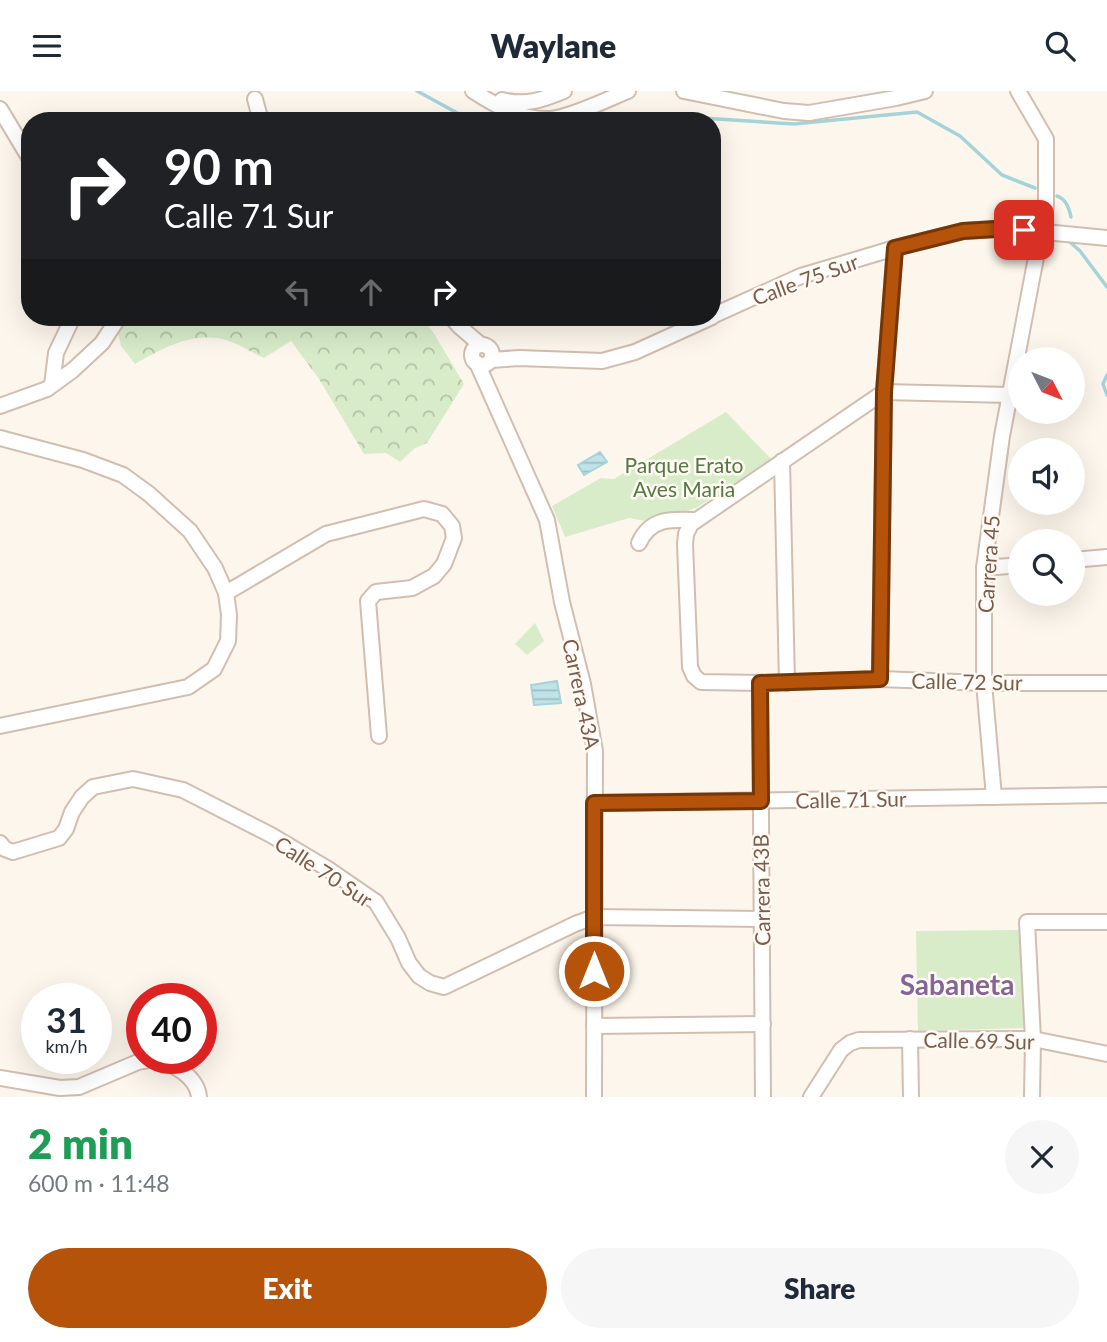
<!DOCTYPE html>
<html lang="en">
<head>
<meta charset="utf-8">
<style>
	body { margin:0; font-family:Lato,sans-serif; background:#f6f6f7; color:#1f2937; height:100vh; display:flex; flex-direction:column; font-size:26px; white-space:nowrap }
	* { box-sizing:border-box; margin:0 }
	p { font-size:23px; color:#747a83 }
	.icon { flex:none; width:38px; height:38px; fill:none; stroke:currentColor; stroke-width:2; stroke-linecap:round; stroke-linejoin:round }
	.map { position:relative; height:1006px; overflow:hidden }
	.panel { display:flex; flex-direction:column; background:#fff; flex:1 }
	.panel>* { flex:none }
	.banner { position:absolute; left:21px; top:21px; width:700px; height:214px; border-radius:28px; box-shadow:0 7px 28px #0002; background:#202124; color:#fff; overflow:hidden }
	.needle { width:46px; rotate:132deg }
	.buttons { position:absolute; left:1008px; top:256px; display:grid; gap:14px }
	.buttons a { display:grid; place-items:center; width:77px; height:77px; border-radius:50%; background:#fff; box-shadow:0 7px 28px #0002; font-size:35px }
	.speed { position:absolute; left:21px; top:892px; display:flex; gap:14px; font-size:35px; font-weight:700; text-align:center }
	.speed>* { display:grid; place-content:center; width:91px; height:91px; border-radius:50%; background:#fff; box-shadow:0 7px 28px #0002; line-height:1 }
	.speed small { font-size:18px; font-weight:400 }
	.speed .limit { border:10px solid #d22; background:#fff; color:#111 }
	.pin { position:absolute; display:grid; place-items:center; width:60px; height:60px; color:#fff; margin:-30px; border-radius:14px; box-shadow:0 4px 10px #0006 }
	.me { position:absolute; width:77px; margin:-38px; rotate:0deg; stroke-linejoin:round; filter:drop-shadow(0 0 5px #0008) }
	.turn { display:flex; align-items:center; gap:24px; height:147px; padding:0 28px; font-size:32px }
	.turn .icon { width:91px; height:91px; stroke-width:2.5 }
	.turn b { display:block; font-size:49px; line-height:60px }
	.lanes { display:flex; align-items:center; height:66px; padding:0 28px; background:#0003; justify-content:center; gap:35px; direction:ltr }
	.lanes .off { opacity:.35 }
	.round { display:grid; place-items:center; flex:none; width:74px; height:74px; border-radius:37px; background:#f6f6f7 }
	.headline { display:flex; align-items:center; justify-content:space-between; height:119px; padding:0 28px }
	h1 { font-size:42px; font-weight:800; line-height:52px; color:#1e9e55 }
	.primary-button { display:flex; gap:14px; margin-top:auto; padding:14px 28px }
	.primary-button a { flex:1; height:80px; border-radius:42px; background:#b45309; color:#fff; font-size:28px; font-weight:800; line-height:80px; text-align:center }
	.primary-button a+a { background:#f6f6f7; color:#1f2937 }
	header { display:flex; justify-content:space-between; align-items:center; height:91px; padding:0 28px; background:#fff; font-size:32px; font-weight:800 }
	.map>svg:first-child { display:block }
</style>
</head>
<body>
<header><svg class="icon" aria-label="menu" viewBox="0 0 24 24"><path d="M4 6h16M4 12h16M4 18h16"/></svg>Waylane<svg class="icon" aria-label="search" viewBox="0 0 24 24"><circle cx="10" cy="10" r="6"/><path d="M15 15l6 6"/></svg></header>
<div class="map">
<svg width="1107" height="1006" viewBox="0 0 1107 1006">
	<defs>
		<pattern id="forest-crowns" width="20" height="18" patternUnits="userSpaceOnUse" patternTransform="scale(1.75)"><rect width="20" height="18" fill="#d8ecc9"/><path d="M2 6a3 3 0 1 1 6 0M12 15a3 3 0 1 1 6 0" fill="none" stroke="#b4c2a5"/></pattern>
		<pattern id="water-rules" width="6" height="5" patternUnits="userSpaceOnUse" patternTransform="scale(1.75)"><rect width="6" height="5" fill="#bfe3e8"/><path d="M0 2.5h6" fill="none" stroke="#a0bbbe"/></pattern>
	</defs>
	<rect width="100%" height="100%" fill="#fdf6ec"/>
	<path fill="url(#forest-crowns)" d="M123 226H421L433 241 464 293 427 352 415 357 400 371 386 362 364 363 319 288 291 250 264 267C252 262 241 254 229 250 195 239 163 257 135 273L121 255 117 237Z"/>
	<g fill="#d8ecc9">
		<path d="M726 321 772 369 696 417 651 431 629 427 565 446 552 415 601 387 614 388Z"/>
		<path d="M535 532 544 550 527 564 515 553Z"/>
		<path d="M1023 839 1027 937 918 940 916 840Z"/>
	</g>
	<g fill="url(#water-rules)" stroke="#a5d3da" stroke-width="2">
		<path d="M600 361 607 371 584 384 578 374Z"/>
		<path d="M557 590 561 612 534 614 531 594Z"/>
	</g>
	<g fill="none" stroke-linecap="round" stroke-linejoin="round">
		<g stroke="#a5d3da" stroke-width="3.5">
			<path d="M417 0 472 30"/>
			<path d="M646 30 671 25 794 33 917 21 960 45 1002 84 1035 97"/>
			<path d="M1057 105C1066 108 1069 117 1071 126"/>
			<path d="M1071 152 1080 160 1107 196"/>
			<path d="M1107 284 1103 293 1107 304"/>
		</g>
		<g stroke="#d1beb0" stroke-width="18">
			<g id="minor">
				<path d="M473 0C496 15 521 29 550 28 569 27 608 8 628 0"/>
				<path d="M684 0 784 20 809 22 896 7 925 0"/>
				<path d="M255 8 261 30"/>
				<path d="M502 9C526 15 542 9 564 0"/>
				<path d="M0 18 30 68"/>
				<path d="M712 225 801 185 895 157 963 140 996 138 1024 139 1107 147"/>
				<path d="M451 226 460 236 481 254"/>
				<circle cx="482" cy="264" r="10"/>
				<path d="M491 269 519 267 602 270 635 261 712 226"/>
				<path d="M477 272 547 429 562 511 583 593 595 660 594 1006"/>
				<path d="M52 294 56 262 73 226"/>
				<path d="M1010 304 884 301 691 433 686 443 685 453 690 576 694 585 701 591 760 592 880 588 984 592H1107"/>
				<path d="M0 315 47 298 73 279 102 252 119 226"/>
				<path d="M0 347 83 369 123 384 149 403 190 440 215 477 226 502 229 524 228 550 214 578 188 596 0 635"/>
				<path d="M782 370 787 592"/>
				<path d="M639 452C650 427 671 428 695 429"/>
				<path d="M1073 469 1107 466"/>
				<path d="M984 477 1020 474"/>
				<path d="M226 502 326 443 424 418 442 423 452 435 454 447 444 473 434 485 412 497 376 501 368 510 379 645"/>
				<path d="M880 588 884 301 895 157"/>
				<path d="M760 592 763 1006"/>
				<path d="M994 706 984 592V477L1002 345 1046 114V48L1018 0"/>
				<path d="M594 712 1107 704"/>
				<path d="M0 752 5 758 13 761 59 747 66 738 72 721 82 706 93 696 133 688 183 699 271 744 328 778 376 811 398 847 409 872 419 885 430 892 444 896 575 833 594 826 762 828"/>
				<path d="M594 935 763 933"/>
				<path d="M910 948 911 1006"/>
				<path d="M155 968C173 973 197 985 199 1006"/>
				<path d="M0 987 60 997 79 996 138 971 154 968"/>
				<path d="M811 1006 841 959 850 952 859 949 1033 948 1107 963"/>
				<path d="M1032 1006 1033 948 1027 831H1107"/>
			</g>
		</g>
		<use href="#minor" stroke="#fff" stroke-width="14"/>
	</g>
	<g fill="none" stroke-linecap="round" stroke-linejoin="round">
		<g stroke="#753606" stroke-width="18">
			<path id="route" d="M594 880V712L761 710 760 592 880 588 884 301 895 157 963 140 996 138 1024 139"/>
		</g>
		<use href="#route" stroke="#b45309" stroke-width="12"/>
	</g>
	<g text-anchor="middle" dominant-baseline="central" stroke-width="5" stroke-linejoin="round" paint-order="stroke">
		<g font-size="21" fill="#7a5c4d" stroke="#fffaf3">
			<text transform="translate(805 188) rotate(-20)">Calle 75 Sur</text>
			<text transform="translate(988 473) rotate(-86)">Carrera 45</text>
			<text transform="translate(967 590) rotate(1)">Calle 72 Sur</text>
			<text transform="translate(582 603) rotate(78)">Carrera 43A</text>
			<text transform="translate(851 708) rotate(-1)">Calle 71 Sur</text>
			<text transform="translate(324 780) rotate(33)">Calle 70 Sur</text>
			<text transform="translate(761 799) rotate(-91)">Carrera 43B</text>
			<text transform="translate(979 949) rotate(1)">Calle 69 Sur</text>
		</g>
		<g font-size="21" fill="#537a41" stroke="#fffaf3">
			<text x="684" y="373">Parque Erato<tspan x="684" dy="24">Aves Maria</tspan></text>
		</g>
		<g font-size="28" font-weight="bold" fill="#846695" stroke="#fffaf3">
			<text x="957" y="893">Sabaneta</text>
		</g>
	</g>
</svg>
<div class="buttons">
<a><svg class="needle" viewBox="-14 -14 28 28"><path d="M0-13l5 13h-10z" fill="#e53935"/><path d="M0 13l5-13h-10z" fill="#747a83"/></svg></a>
<a><svg class="icon" aria-label="sound" viewBox="0 0 24 24"><path d="M4 9h4l5-4v14l-5-4H4zM17 9q2 3 0 6"/></svg></a>
<a><svg class="icon" aria-label="search" viewBox="0 0 24 24"><circle cx="10" cy="10" r="6"/><path d="M15 15l6 6"/></svg></a>
</div>
<div class="speed"><div>31<small>km/h</small></div><div class="limit">40</div></div>
<div class="pin" style="left:1024px;top:139px;background:#d93025"><svg class="icon" aria-label="arrive" viewBox="0 0 24 24"><path d="M6 21V4h12l-3 4 3 4H6"/></svg></div>
<svg class="me" style="left:594px;top:880px" viewBox="-20 -20 40 40"><circle r="17" fill="#b45309" stroke="#fff" stroke-width="3"/><path d="M0-11L8 9 0 5-8 9z" fill="#fff"/></svg>
<div class="banner">
<div class="turn"><svg class="icon" aria-label="right" viewBox="0 0 24 24"><path d="M7 20v-9h11M14 6l5 5-5 5"/></svg><div><b>90 m</b>Calle 71 Sur</div></div>
<div class="lanes"><svg class="icon off" aria-label="left" viewBox="0 0 24 24"><path d="M17 20v-9H6M10 6l-5 5 5 5"/></svg><svg class="icon off" aria-label="ahead" viewBox="0 0 24 24"><path d="M12 20V5M6 11l6-6 6 6"/></svg><svg class="icon" aria-label="right" viewBox="0 0 24 24"><path d="M7 20v-9h11M14 6l5 5-5 5"/></svg></div>
</div>
</div>
<section class="panel">
<div class="headline"><div><h1>2 min</h1><p>600 m · 11:48</p></div><a class="round"><svg class="icon" aria-label="close" viewBox="0 0 24 24"><path d="M6 6l12 12M18 6L6 18"/></svg></a></div>
<div class="primary-button"><a>Exit</a><a>Share</a></div>
</section>
</body>
</html>
